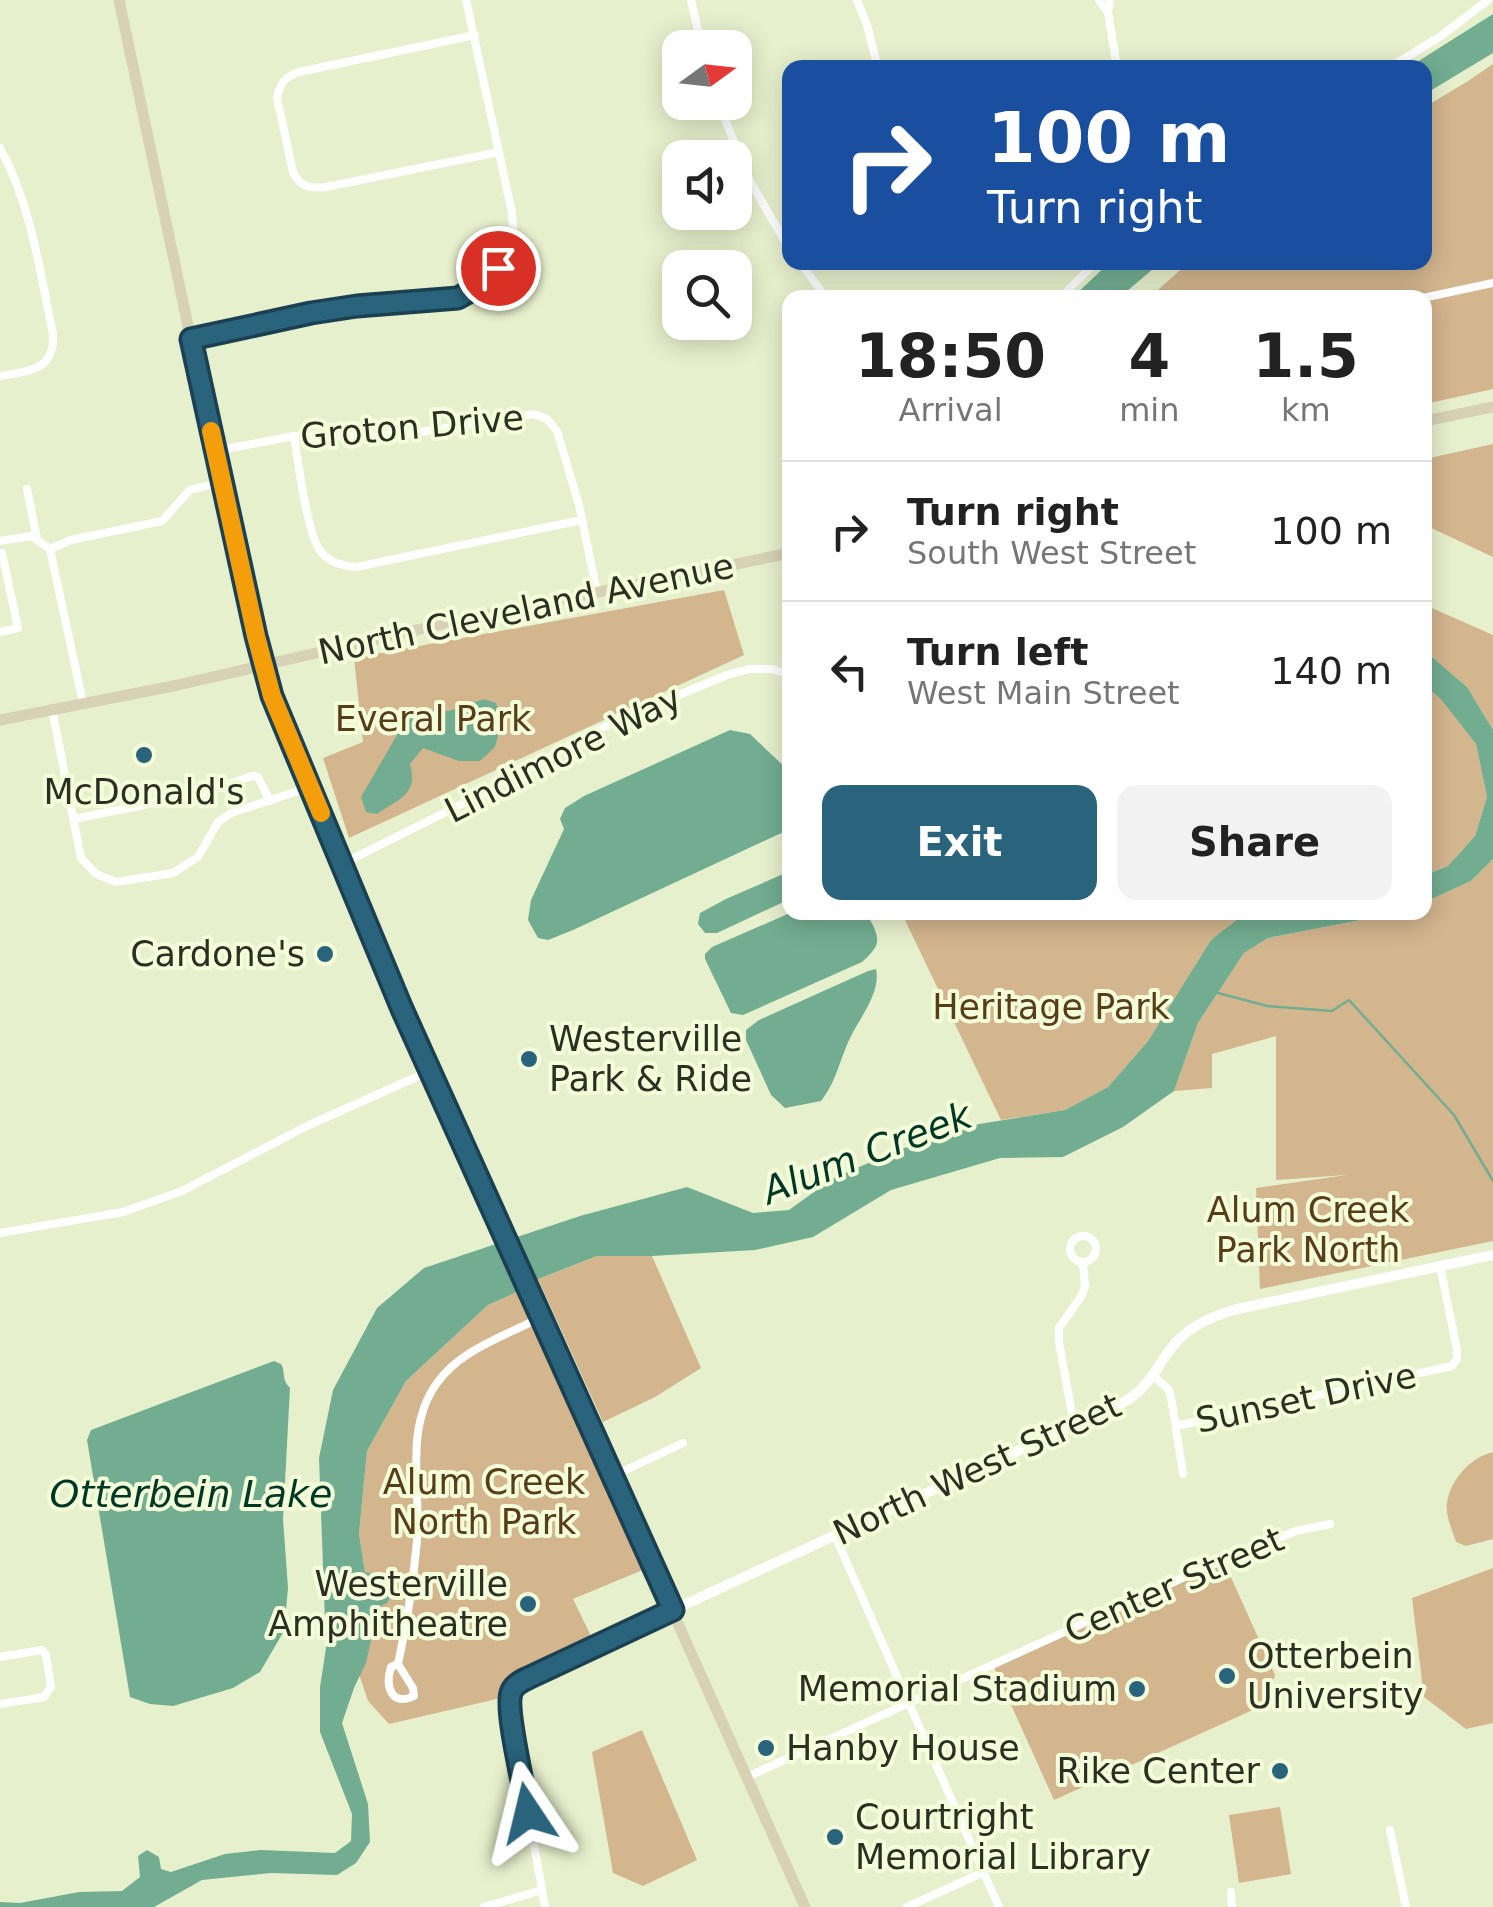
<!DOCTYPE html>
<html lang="en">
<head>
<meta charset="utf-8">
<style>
	body { margin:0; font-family:"DejaVu Sans",sans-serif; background:#f2f2f2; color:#222; height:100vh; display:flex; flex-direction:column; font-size:38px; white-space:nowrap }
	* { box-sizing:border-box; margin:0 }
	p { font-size:32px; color:#767676 }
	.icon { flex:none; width:55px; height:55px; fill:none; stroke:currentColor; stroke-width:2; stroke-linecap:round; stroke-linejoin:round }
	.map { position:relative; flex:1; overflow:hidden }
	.side { position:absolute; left:782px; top:290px; width:650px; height:630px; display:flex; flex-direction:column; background:#fff; border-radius:20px; box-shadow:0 5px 25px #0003 }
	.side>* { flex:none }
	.top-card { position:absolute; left:782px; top:60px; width:650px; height:210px; border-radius:20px; box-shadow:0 5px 25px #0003; background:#1a4fa0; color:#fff; overflow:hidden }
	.needle { width:65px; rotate:75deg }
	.tools { position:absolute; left:662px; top:30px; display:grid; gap:20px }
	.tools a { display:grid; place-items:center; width:90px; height:90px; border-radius:20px; background:#fff; box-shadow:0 5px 25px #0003; font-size:50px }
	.pin { position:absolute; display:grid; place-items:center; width:85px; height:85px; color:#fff; margin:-42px; border:5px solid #fff; border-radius:50%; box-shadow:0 2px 10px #0007 }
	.me { position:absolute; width:110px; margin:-55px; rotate:350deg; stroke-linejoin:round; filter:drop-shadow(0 0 8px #0008) }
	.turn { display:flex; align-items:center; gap:35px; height:210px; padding:0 40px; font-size:45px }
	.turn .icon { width:130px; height:130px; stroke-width:2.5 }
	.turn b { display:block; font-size:70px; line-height:85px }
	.eta { display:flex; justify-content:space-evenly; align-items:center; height:170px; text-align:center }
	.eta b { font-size:60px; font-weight:800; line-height:70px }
	.primary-button { display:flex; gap:20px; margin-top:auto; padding:20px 40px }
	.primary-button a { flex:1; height:115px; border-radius:20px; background:#29637c; color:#fff; font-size:40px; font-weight:800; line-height:115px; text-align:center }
	.primary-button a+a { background:#f2f2f2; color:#222 }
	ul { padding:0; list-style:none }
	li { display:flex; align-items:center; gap:30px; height:140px; padding:0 40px; border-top:2px solid #e0e0e0 }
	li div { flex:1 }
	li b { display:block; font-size:38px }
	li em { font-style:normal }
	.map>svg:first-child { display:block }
</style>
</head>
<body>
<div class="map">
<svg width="1493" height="1907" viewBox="0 0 1493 1907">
	<rect width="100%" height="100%" fill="#e7f0cd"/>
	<g fill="#d3b58e">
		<path d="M1493 64V389L1425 404V298H1149L1188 263 1425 262V107L1468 81Z"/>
		<path d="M1493 444V557L1425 525V459Z"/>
		<path d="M724 590 744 655 349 838 323 758 363 742 354 658Z"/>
		<path d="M1425 605 1493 635V730L1467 687 1425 651Z"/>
		<path d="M1425 686 1440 697 1476 744 1487 797 1475 836 1448 866 1425 875Z"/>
		<path d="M1493 859V1241L1260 1289 1256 1188 1347 1175 1276 1180V1036L1212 1054V1088L1174 1091 1198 1023 1244 953 1268 938 1397 913 1425 912V902L1471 881Z"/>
		<path d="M905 912 1245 913 1211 940 1148 1041 1108 1087 1065 1110 1001 1120 903 916Z"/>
		<path d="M597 1256H652L701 1368 655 1397 603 1422 538 1279Z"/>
		<path d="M517 1292 645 1569 573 1599 591 1636 508 1679 497 1699 389 1724 368 1701 346 1635 391 1578 365 1572 359 1534 367 1451 406 1381 488 1305Z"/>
		<path d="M1493 1452V1539L1466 1546 1456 1542C1452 1530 1445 1514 1447 1503 1450 1480 1471 1457 1493 1452Z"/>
		<path d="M1224 1562 1275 1675 1266 1704 1054 1800 994 1667Z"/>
		<path d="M1493 1568V1723L1466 1729 1424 1697 1412 1598Z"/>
		<path d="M642 1730 697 1860 643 1886 613 1873 592 1752Z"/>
		<path d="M1280 1807 1291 1874 1239 1883 1229 1815Z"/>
	</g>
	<g fill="#72ad91">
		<path d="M1493 14V53L1425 94V68L1409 67Z"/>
		<path d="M1109 263V262L1160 263 1120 297H1073Z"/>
		<path d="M1425 651 1467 687 1493 730V859L1471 881 1425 902V875L1448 866 1475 836 1487 797 1476 744 1440 698 1425 686Z"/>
		<path d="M484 699 496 703C501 715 500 736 494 748 492 750 482 759 480 761H459L423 748 410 764C419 795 398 799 377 814L366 812 361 797 408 716 420 709 449 711Z"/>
		<path d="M730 730 750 734 790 772V829L573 930 548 940 538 938 528 920 531 900 564 829 560 819 565 808 584 796Z"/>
		<path d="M790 871V899L717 933H705L698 924 700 913 726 899Z"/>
		<path d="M790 913H867C878 937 885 942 862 962L743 1015 731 1013 705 959V954L712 947Z"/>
		<path d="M1245 913H1397L1268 938 1244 953 1198 1023 1174 1091 1123 1127 1063 1157 1000 1158 891 1190 813 1237 755 1250 652 1256H597L538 1279 517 1292 488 1305 406 1381 367 1451 359 1534 365 1572 391 1578 397 1585 387 1603 372 1610 375 1621 366 1663 354 1688 342 1723 368 1804 370 1842 356 1863 337 1875 271 1873 202 1880 154 1907H0V1902L20 1903 79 1892 122 1891 140 1877 138 1856 147 1850 159 1857 161 1869 171 1872 225 1854 261 1850 335 1853 351 1841 352 1814 320 1732V1687L326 1648 319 1458 333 1390 377 1308 424 1268 580 1216 687 1187 753 1213 789 1210 832 1179 898 1150 979 1124 1065 1110 1108 1087 1148 1041 1211 940Z"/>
		<path d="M876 969C881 992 861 1016 851 1036 840 1058 837 1081 821 1101L785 1108 771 1095 746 1040V1030L759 1020 868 971Z"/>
		<path d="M274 1361 281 1364C286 1372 281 1380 290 1388L283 1519 288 1588 284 1631 260 1672 233 1688 173 1706 150 1704 130 1697 87 1440 91 1430Z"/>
	</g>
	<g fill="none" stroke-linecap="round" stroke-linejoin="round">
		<path stroke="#72ad91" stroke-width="2.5" d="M1218 993 1267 1006 1332 1011 1349 1000 1454 1115 1493 1181"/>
		<g stroke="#fff" stroke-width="8">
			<path d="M691 0 702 48"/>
			<path d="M857 0 867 25 878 68"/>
			<path d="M1099 0 1108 12"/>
			<path d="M1110 0 1108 12 1117 68"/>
			<path d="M475 35 299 72C285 77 280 83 277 98L293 172C300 187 310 189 326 187L499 152"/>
			<path d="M1389 68 1441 36 1488 0"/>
			<path d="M718 102 751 183 790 250"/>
			<path d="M0 148C31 204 40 272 53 334 55 370 30 371 0 376"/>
			<path d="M800 262 826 298"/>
			<path d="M1060 298 1096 262"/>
			<path d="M1423 298 1493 283"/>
			<path d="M191 339 311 313 357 306 458 298 484 283 505 259 513 228 512 213 466 0"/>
			<path d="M294 436C298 460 307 535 321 552 330 563 343 566 356 567L582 520"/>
			<path d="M215 451 294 436H377L415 433 534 414 547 419 557 431 579 505 597 592"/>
			<path d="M27 489 37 539"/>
			<path d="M0 541 31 536 50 549"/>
			<path d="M50 549 71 540 162 521 190 490 221 482"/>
			<path d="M50 549 83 703"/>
			<path d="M0 553H2L18 628 0 632"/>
			<path d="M52 709 81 858 96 874 116 882 173 873 198 857 218 822 231 813 310 787"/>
			<path d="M74 819 208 792 252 776 258 777 270 801"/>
			<path d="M342 864 486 792 588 735 623 718 727 675 749 669H772L790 675"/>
			<path d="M0 1233 123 1212 182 1191 309 1125 430 1071"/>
			<circle cx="1083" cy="1249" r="13"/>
			<path d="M1154 1376 1169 1390 1171 1397 1183 1474"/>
			<path d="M1074 1425 1059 1342V1328L1082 1295 1085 1286 1083 1263"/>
			<path d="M1176 1426 1452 1366 1457 1359V1350L1440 1266"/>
			<path d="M613 1476 683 1443"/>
			<path d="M835 1536 999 1907"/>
			<path d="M0 1657 42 1650 46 1655 51 1687 44 1697 0 1704"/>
			<path d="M398 1664 413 1688 414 1696C391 1707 385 1686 391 1667L398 1664C407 1623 413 1583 417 1541 421 1489 404 1428 437 1383 461 1349 506 1336 541 1317"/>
			<path d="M747 1777 1202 1569 1296 1531 1330 1524"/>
			<path d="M1390 1830 1406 1907"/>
			<path d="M1231 1892 1232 1907"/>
			<path d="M484 1907 542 1890"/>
			<path d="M545 1907 511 1715C510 1695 511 1688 528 1678L673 1610"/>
			<path d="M907 1907 984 1872"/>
		</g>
		<path stroke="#fff" stroke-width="10" d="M673 1610 1126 1401C1149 1386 1154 1372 1169 1351 1186 1327 1210 1317 1237 1309L1493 1255"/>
		<g stroke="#d7d1b6" stroke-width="11">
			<path d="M119 0 221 482 256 636 272 695 430 1071 805 1907"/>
			<path d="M1425 421 1493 407"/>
			<path d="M0 720 178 685 451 622 790 553"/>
		</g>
	</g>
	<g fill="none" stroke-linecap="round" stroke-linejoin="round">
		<g stroke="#1b4051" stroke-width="25">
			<path id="route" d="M498 268 484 283 458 298 357 306 311 313 191 339 256 636 272 696 402 1009 673 1610 528 1678C522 1681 513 1685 511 1693 505 1711 525 1790 528 1813"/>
		</g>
		<use href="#route" stroke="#29637c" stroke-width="18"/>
		<path stroke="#f59e0b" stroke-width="18" d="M211 431 256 636 272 696 321 813"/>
	</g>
	<g fill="#29637c" stroke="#f4fdda" stroke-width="4">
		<circle cx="144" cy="755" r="10"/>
		<circle cx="325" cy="954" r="10"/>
		<circle cx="529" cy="1059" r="10"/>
		<circle cx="528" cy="1604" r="10"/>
		<circle cx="1227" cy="1676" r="10"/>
		<circle cx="1137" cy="1689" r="10"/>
		<circle cx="766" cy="1748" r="10"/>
		<circle cx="1280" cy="1771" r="10"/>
		<circle cx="835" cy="1837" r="10"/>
	</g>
	<g text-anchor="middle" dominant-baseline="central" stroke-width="8" stroke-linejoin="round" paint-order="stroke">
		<g font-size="35" fill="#2c2f22" stroke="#f4fdda">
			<text transform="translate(412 427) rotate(-5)">Groton Drive</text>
			<text transform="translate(526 609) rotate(-12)">North Cleveland Avenue</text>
			<text transform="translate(563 754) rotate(-27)">Lindimore Way</text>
			<text transform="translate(1306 1398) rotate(-12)">Sunset Drive</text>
			<text transform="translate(977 1469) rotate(-25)">North West Street</text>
			<text transform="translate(1174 1585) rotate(-24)">Center Street</text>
		</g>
		<g font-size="35" fill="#573e19" stroke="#f4fdda">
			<text x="433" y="719">Everal Park</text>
			<text x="1051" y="1007">Heritage Park</text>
			<text x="1308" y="1210">Alum Creek<tspan x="1308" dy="40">Park North</tspan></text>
			<text x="484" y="1482">Alum Creek<tspan x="484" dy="40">North Park</tspan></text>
		</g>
		<g font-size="35" fill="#2c2f22" stroke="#f4fdda" text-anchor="end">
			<text x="144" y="792" text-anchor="middle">McDonald's</text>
			<text x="305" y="954">Cardone's</text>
			<text x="549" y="1039" text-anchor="start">Westerville<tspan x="549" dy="40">Park &amp; Ride</tspan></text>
			<text x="508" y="1584">Westerville<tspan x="508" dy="40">Amphitheatre</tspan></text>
			<text x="1247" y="1656" text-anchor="start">Otterbein<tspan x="1247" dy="40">University</tspan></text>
			<text x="1117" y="1689">Memorial Stadium</text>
			<text x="786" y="1748" text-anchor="start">Hanby House</text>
			<text x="1260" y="1771">Rike Center</text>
			<text x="855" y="1817" text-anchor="start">Courtright<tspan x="855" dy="40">Memorial Library</tspan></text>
		</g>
		<g font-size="38" font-style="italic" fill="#013724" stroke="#f4fdda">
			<text transform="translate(867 1153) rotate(-21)">Alum Creek</text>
			<text x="191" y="1494">Otterbein Lake</text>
		</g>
	</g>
</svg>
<div class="tools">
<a><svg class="needle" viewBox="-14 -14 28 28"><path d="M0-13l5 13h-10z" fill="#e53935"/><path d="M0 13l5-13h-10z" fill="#767676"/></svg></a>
<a><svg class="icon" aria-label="sound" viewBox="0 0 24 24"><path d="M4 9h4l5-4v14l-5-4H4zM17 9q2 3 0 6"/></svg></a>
<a><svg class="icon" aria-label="search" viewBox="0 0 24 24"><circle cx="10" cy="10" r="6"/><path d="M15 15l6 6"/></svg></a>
</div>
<div class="pin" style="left:498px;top:268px;background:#d93025"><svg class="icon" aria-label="arrive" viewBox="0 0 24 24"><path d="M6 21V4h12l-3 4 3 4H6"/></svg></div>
<svg class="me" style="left:528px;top:1813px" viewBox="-20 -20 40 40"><path d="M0-17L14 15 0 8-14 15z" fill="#29637c" stroke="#fff" stroke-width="4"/></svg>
<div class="top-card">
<div class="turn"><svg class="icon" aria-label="right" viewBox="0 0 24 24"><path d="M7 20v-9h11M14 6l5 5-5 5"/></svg><div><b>100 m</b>Turn right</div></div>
</div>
<section class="side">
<div class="eta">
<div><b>18:50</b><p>Arrival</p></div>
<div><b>4</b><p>min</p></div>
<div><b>1.5</b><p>km</p></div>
</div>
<ul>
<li><svg class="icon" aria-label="right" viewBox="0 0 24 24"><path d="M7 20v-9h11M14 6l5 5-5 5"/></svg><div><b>Turn right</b><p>South West Street</p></div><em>100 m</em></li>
<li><svg class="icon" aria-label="left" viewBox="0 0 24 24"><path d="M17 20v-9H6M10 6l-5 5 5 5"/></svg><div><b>Turn left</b><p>West Main Street</p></div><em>140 m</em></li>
</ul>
<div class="primary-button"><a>Exit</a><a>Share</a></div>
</section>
</div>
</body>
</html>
